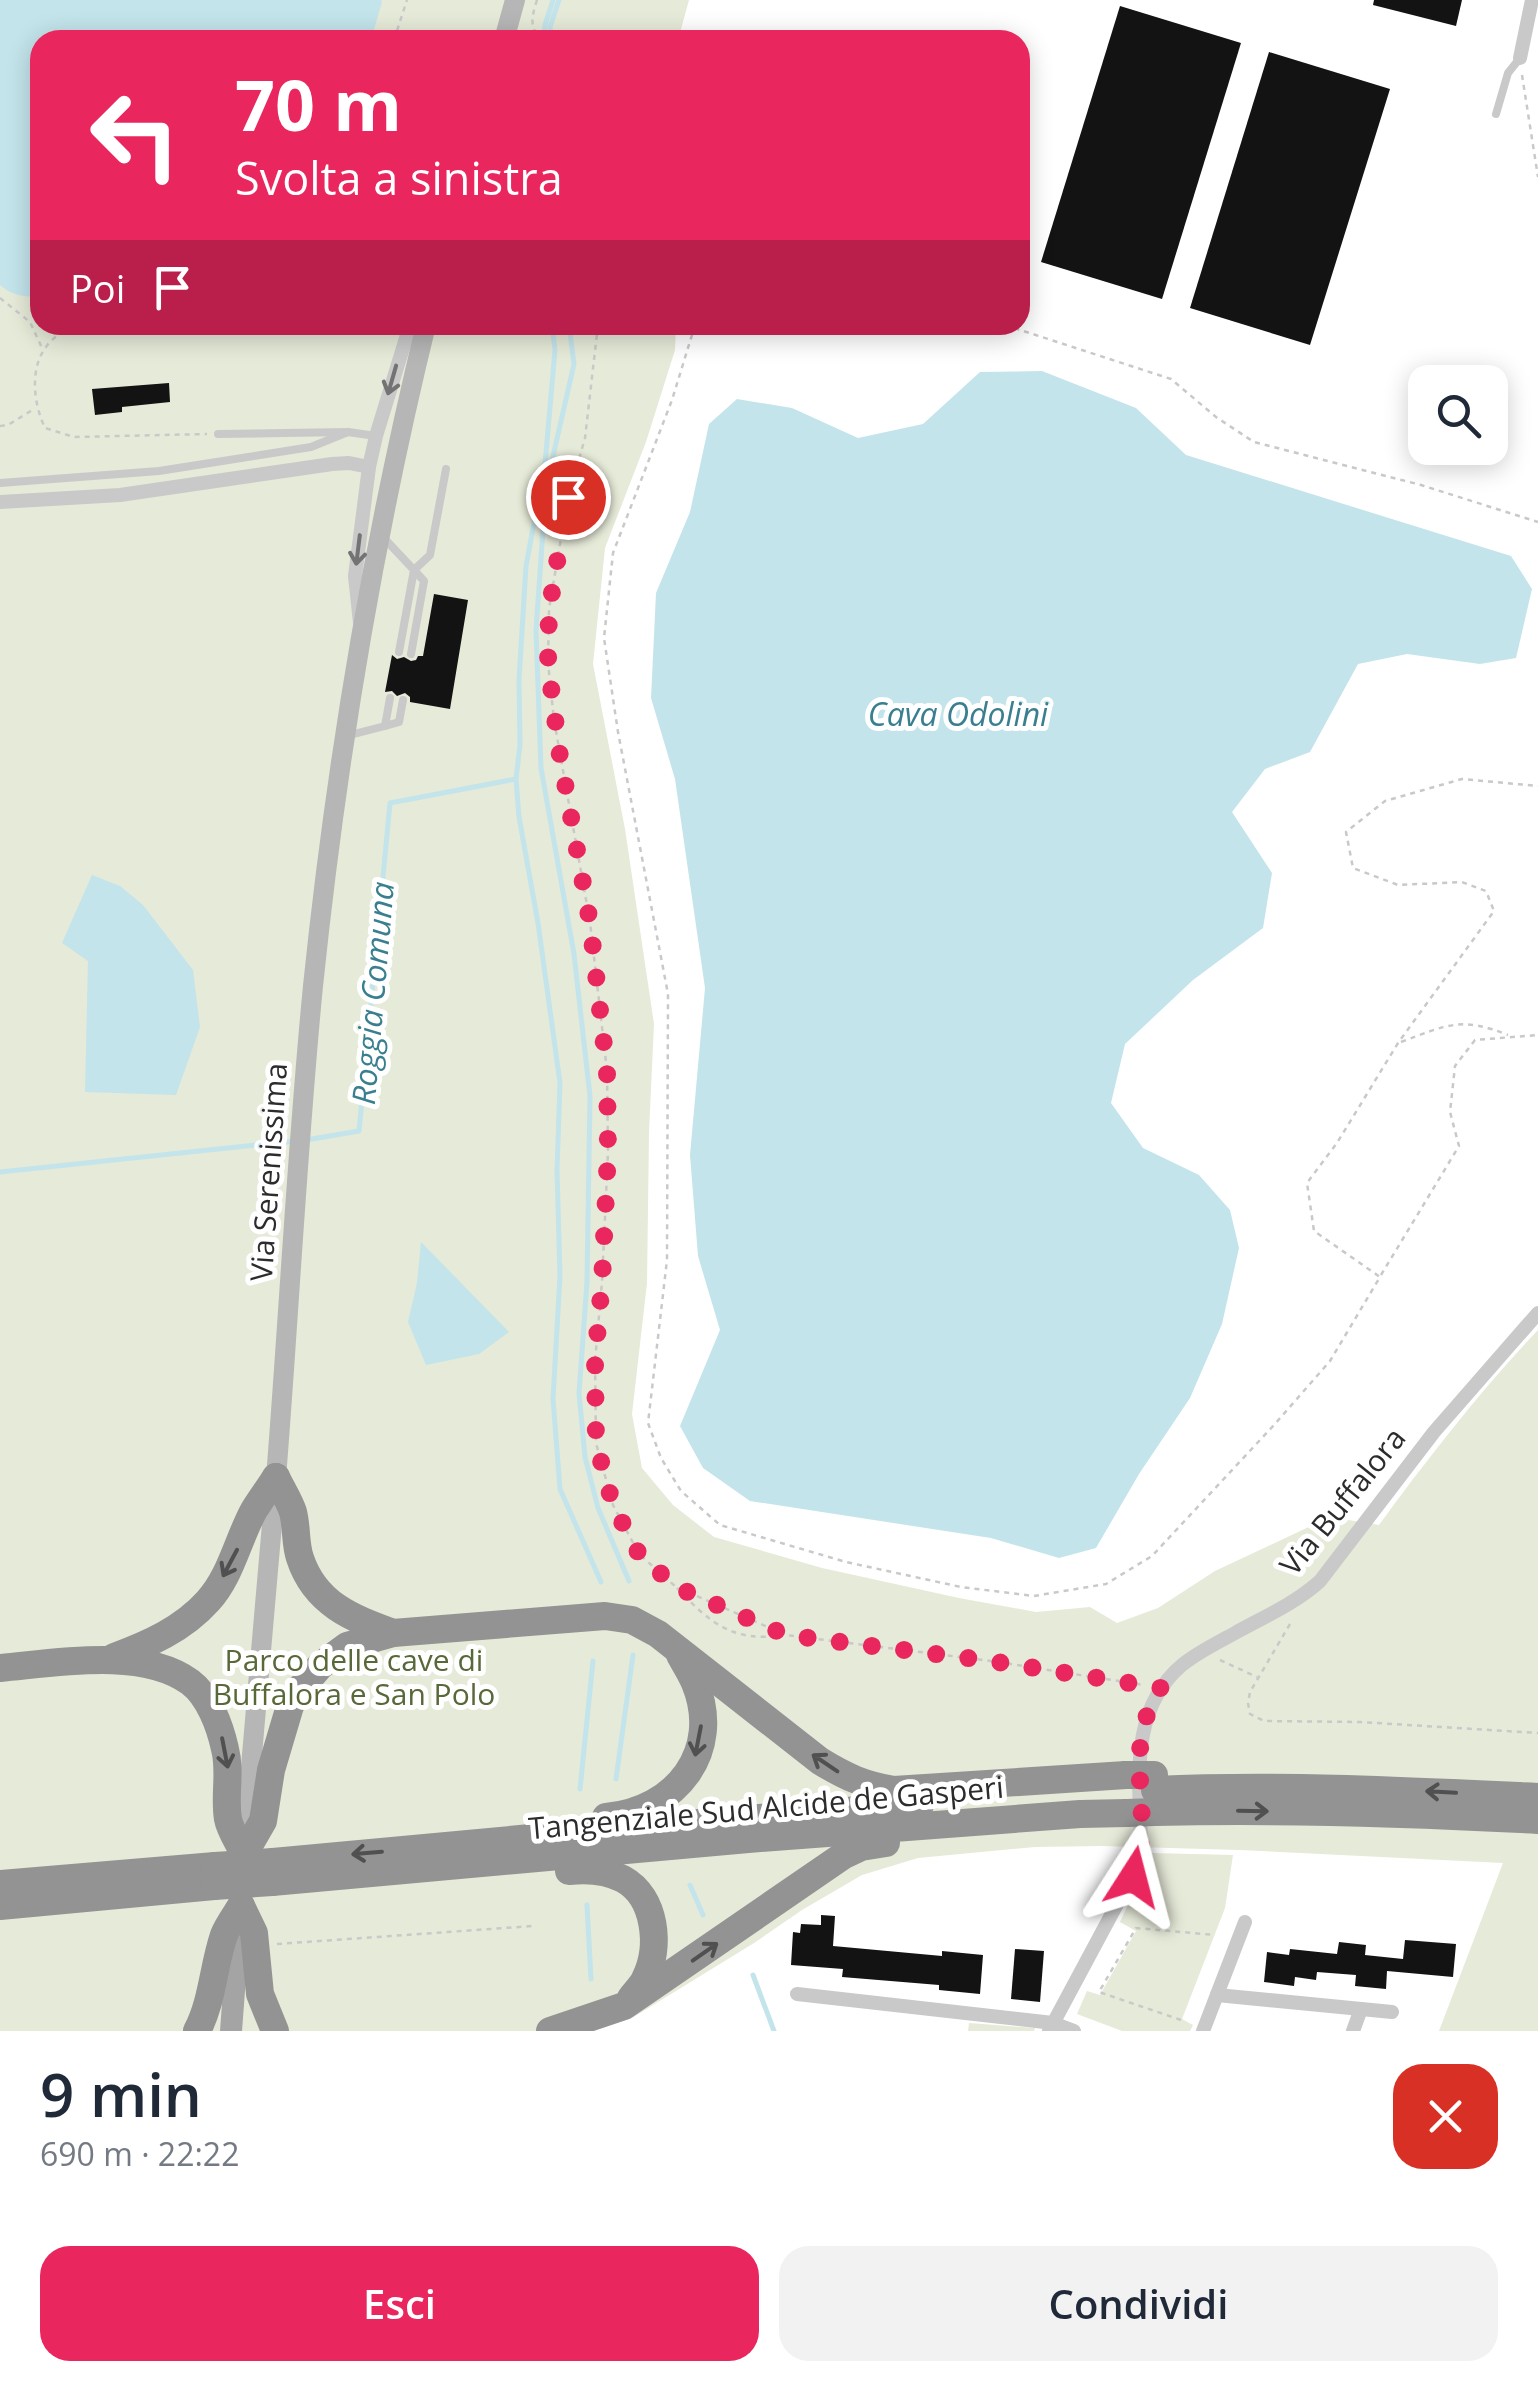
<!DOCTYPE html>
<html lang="it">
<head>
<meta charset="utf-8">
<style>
	body { margin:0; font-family:"Open Sans",sans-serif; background:#f2f2f3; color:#1f2937; height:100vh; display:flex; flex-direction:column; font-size:38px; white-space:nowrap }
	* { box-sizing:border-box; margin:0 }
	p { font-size:32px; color:#747a83 }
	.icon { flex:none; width:55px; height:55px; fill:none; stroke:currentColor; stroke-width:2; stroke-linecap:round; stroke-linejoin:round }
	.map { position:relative; height:2031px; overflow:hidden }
	.side { display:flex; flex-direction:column; background:#fff; flex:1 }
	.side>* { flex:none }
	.banner { position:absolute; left:30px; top:30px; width:1000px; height:305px; border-radius:30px; box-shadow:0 5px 25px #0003; background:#e9275e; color:#fff; overflow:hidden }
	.buttons { position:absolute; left:1408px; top:365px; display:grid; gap:20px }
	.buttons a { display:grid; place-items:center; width:100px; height:100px; border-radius:20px; background:#fff; box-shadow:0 5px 25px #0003; font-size:50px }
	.pin { position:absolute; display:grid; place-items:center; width:85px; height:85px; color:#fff; margin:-42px; border:5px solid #fff; border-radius:50%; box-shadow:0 2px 10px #0007 }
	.me { position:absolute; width:110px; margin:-55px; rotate:9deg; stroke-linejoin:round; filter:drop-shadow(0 0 8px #0008) }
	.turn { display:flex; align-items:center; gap:35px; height:210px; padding:0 40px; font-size:45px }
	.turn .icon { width:130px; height:130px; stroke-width:2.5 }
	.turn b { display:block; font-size:70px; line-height:85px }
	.then { display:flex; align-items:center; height:95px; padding:0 40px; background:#0003; gap:20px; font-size:38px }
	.round { display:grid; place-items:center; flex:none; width:105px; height:105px; border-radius:30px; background:#f2f2f3 }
	.head { display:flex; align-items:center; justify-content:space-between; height:170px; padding:0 40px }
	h1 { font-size:60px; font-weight:600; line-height:75px }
	.button { display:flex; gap:20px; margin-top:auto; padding:20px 40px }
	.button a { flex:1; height:115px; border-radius:30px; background:#e9275e; color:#fff; font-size:40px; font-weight:600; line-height:115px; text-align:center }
	.button a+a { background:#f2f2f3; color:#1f2937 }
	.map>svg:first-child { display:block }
</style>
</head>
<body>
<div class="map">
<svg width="1538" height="2031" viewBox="0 0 1538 2031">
	<rect width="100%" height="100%" fill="#fff"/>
	<g fill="#e6ead8">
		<path d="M0 0H689L678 40H40V325H676L675 350 646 442 605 548 593 664 625 829 654 1024 649 1132 647 1283 632 1414 642 1468 673 1505 714 1537 822 1568 959 1598 1036 1612 1090 1607 1117 1623 1158 1608 1215 1571 1330 1517 1379 1525C1429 1457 1480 1391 1538 1330V2031H1439L1503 1863 1240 1850 1101 1846 1035 1847 918 1858 862 1875 802 1910 754 1943 632 2018 593 2031H0Z"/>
		<path d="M1152 1853 1233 1855 1225 1908 1182 2019 1193 2025 1190 2031H1122L1077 2014 1087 1991 1100 1995 1136 1931 1120 1922Z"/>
		<path d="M969 2023 1035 2028 1034 2031H968Z"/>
	</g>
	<g fill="#c3e4eb">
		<path d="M0 0H381L382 2 371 40H40V296C26 298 11 295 0 285Z"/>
		<path d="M1042 371 1136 408 1186 455 1511 556 1532 589 1516 658 1480 664 1407 654 1358 664 1310 752 1265 769 1232 812 1272 873 1263 928 1193 980 1125 1044 1111 1103 1143 1148 1199 1175 1230 1210 1239 1248 1222 1324 1190 1398 1139 1474 1096 1548 1059 1558 991 1538 750 1501 703 1468 680 1426 720 1330 698 1256 690 1155 705 988 675 779 651 698 656 593 690 512 709 424 737 399 792 408 858 438 923 424 980 372Z"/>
		<path d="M92 875 120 886 143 905 193 970 200 1027 176 1095 85 1092 88 961 62 943Z"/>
		<path d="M421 1242 509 1332 479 1354 426 1365 408 1322 417 1283Z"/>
	</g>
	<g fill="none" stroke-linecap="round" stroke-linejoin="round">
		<g stroke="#c3e4eb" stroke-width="5">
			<path d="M544 35 545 25 553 0"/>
			<path d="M551 40 550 27 559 0"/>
			<path d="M552 325 555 350 545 464 526 566 519 680 520 745 516 779 519 817 538 923 560 1083 557 1170 560 1276 553 1399 560 1489 601 1582"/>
			<path d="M569 325 574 364 546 487 536 630 541 768 574 954 590 1096 587 1282 579 1393 585 1457 598 1508 629 1581"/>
			<path d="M306 1140 359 1131 390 803 516 779"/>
			<path d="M0 1172 295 1141"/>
			<path d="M616 1779 633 1655"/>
			<path d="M580 1789 593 1661"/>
			<path d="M690 1885 703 1915"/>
			<path d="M587 1905 591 1979"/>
			<path d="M753 1975 774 2031"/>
		</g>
	</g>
	<g fill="#131313">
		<path d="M1374 0H1462L1456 26 1373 5Z"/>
		<path d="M1120 6 1241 43 1162 299 1041 262Z"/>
		<path d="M1269 52 1390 89 1310 345 1190 308Z"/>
		<path d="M169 383 170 402 122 407V412L95 415 92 389Z"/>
		<path d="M434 594 468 600 450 709 410 702V697L405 693 397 696 392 691 385 692 392 655 397 659 404 657 411 661 416 660 418 656H423Z"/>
		<path d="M821 1915 835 1916 833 1946 942 1956V1951L983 1955 980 1994 939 1990V1985L842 1977 843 1969 791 1965 793 1932 800 1933 801 1924 821 1925Z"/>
		<path d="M1405 1940 1456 1944 1453 1977 1387 1971 1386 1989 1355 1986 1356 1975 1317 1972 1316 1980 1295 1977 1294 1986 1264 1982 1267 1952 1289 1955 1290 1949 1337 1954 1339 1942 1366 1945 1365 1955 1403 1959Z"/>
		<path d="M1015 1949 1044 1951 1040 2002 1011 1999Z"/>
	</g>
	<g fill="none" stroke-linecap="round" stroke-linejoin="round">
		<g stroke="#c9c9c9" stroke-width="2.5" stroke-dasharray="5 5" stroke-linecap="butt">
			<path d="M537 0C532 16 528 29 543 40"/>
			<path d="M394 40 407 0"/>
			<path d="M720 40H787"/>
			<path d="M1522 75 1538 177"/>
			<path d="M0 298 30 322 42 348"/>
			<path d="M72 325C63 332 52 338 46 347 29 369 34 405 45 428L74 437 207 434"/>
			<path d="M598 325 585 438 568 497 549 609 548 663 554 720 590 922 607 1071 608 1152 602 1282 595 1361 596 1443 613 1505 639 1554 676 1587 786 1635 991 1661 1144 1685"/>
			<path d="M695 325 672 400 613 553 604 638 618 732 668 994 667 1260 648 1423 661 1458 681 1491 720 1525 846 1562 961 1587 1034 1596 1106 1584 1152 1556 1274 1425 1330 1361 1380 1277 1314 1231 1307 1183 1337 1143 1398 1043 1494 911 1486 891 1462 882 1398 885 1353 868 1346 832 1385 801 1462 779 1538 786"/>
			<path d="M1005 325 1171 379 1216 417 1254 442 1421 485 1538 522"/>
			<path d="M0 426 8 425 34 409"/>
			<path d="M1401 1042C1447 1025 1461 1016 1508 1035"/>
			<path d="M1381 1275 1459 1146 1450 1112 1455 1066 1475 1040 1538 1035"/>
			<path d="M677 1588C709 1622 733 1643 782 1635"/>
			<path d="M1290 1624 1250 1692 1248 1703 1250 1714 1264 1721 1360 1722 1538 1733"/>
			<path d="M1220 1660 1257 1677"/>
			<path d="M277 1944 533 1926"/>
			<path d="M1181 2020 1099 1992 1136 1928 1215 1935"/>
		</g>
		<g stroke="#c9c9c9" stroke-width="8">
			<path d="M1496 114 1508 73 1520 58"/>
			<path d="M218 434 348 432 376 436"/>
			<path d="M0 483 159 471 311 447 348 432"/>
			<path d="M382 536 414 570 399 652"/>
			<path d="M411 654 424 581 414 570 430 555 446 469"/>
			<path d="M385 726 399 722 403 700"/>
			<path d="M346 736 385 726 390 698"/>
		</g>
		<g stroke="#c9c9c9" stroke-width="14">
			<path d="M1520 58 1532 0"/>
			<path d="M0 502 120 495 332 464 349 463 369 467"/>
			<path d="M360 623 355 576 369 467 376 436 410 325"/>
			<path d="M797 1994 1053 2023 1074 2031"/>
			<path d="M1217 1995 1392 2012"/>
			<path d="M1049 2031 1138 1865 1141 1853C1141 1788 1126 1712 1182 1665 1198 1652 1217 1643 1235 1633 1264 1617 1296 1603 1320 1581L1434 1432 1538 1313"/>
			<path d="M1203 2031 1245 1922"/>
			<path d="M1353 2031 1361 2009"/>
		</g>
		<g stroke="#b6b6b6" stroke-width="20">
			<path d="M504 40 515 0"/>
			<path d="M244 1847C255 1724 266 1601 276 1478 289 1314 297 1150 313 986 336 764 373 542 426 325"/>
		</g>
		<path stroke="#a4a4a4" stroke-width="22" d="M231 2031 240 1910"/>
		<g stroke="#939393" stroke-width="28">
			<path d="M276 1477C281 1488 289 1500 293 1512 297 1527 295 1544 300 1558 315 1604 352 1618 393 1633"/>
			<path d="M114 1657C149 1644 183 1629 208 1601 231 1576 238 1539 254 1510 261 1499 269 1488 276 1477"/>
			<path d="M0 1668C56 1663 142 1647 190 1682 209 1696 220 1726 225 1749 231 1772 224 1796 228 1819 230 1830 239 1843 244 1854"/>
			<path d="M1155 1790C1282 1784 1411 1791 1538 1797"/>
			<path d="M1155 1812C1283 1809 1410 1813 1538 1820"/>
			<path d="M606 1817C676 1811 723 1751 695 1683 691 1673 685 1664 680 1655"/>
			<path d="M244 1854 263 1821 271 1770 290 1706 300 1689 320 1666 347 1646 393 1633 605 1616 632 1620 658 1634 820 1761C846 1777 864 1785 894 1790L1126 1775"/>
			<path d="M273 1862 649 1827 920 1805"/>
			<path d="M569 1871C587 1869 606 1870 623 1879 656 1897 661 1947 645 1979 642 1986 635 1992 631 1998"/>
			<path d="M272 1882 748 1839 1080 1814 1127 1813"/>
			<path d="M0 1884 215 1866"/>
			<path d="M0 1906 214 1886"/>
			<path d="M241 1906 254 1933 260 1994 275 2031"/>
			<path d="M197 2031C213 2000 213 1967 224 1935 228 1925 235 1916 241 1906"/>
			<path d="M550 2031 624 2006 844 1855 861 1847 886 1843"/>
		</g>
		<g stroke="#939393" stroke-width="28">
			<path d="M1126 1775H1154"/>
			<path d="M1127 1813 1155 1812"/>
			<path d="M215 1866 273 1862"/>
			<path d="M214 1886 272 1882"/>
		</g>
	</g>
	<defs><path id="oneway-shaft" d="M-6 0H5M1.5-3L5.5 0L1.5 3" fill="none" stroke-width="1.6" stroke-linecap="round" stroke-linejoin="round" transform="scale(2.5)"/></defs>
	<g stroke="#737373">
		<use href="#oneway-shaft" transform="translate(392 380) rotate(106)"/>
		<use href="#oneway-shaft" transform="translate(358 550) rotate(97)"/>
	</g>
	<g stroke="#505050">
		<use href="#oneway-shaft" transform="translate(230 1563) rotate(118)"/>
		<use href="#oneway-shaft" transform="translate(698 1741) rotate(101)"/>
		<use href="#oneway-shaft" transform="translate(225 1753) rotate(79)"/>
		<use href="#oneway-shaft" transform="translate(825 1763) rotate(-146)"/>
		<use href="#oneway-shaft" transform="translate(1441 1792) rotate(-177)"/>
		<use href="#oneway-shaft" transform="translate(1253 1811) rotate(1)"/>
		<use href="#oneway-shaft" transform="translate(367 1853) rotate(175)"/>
		<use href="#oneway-shaft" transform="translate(705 1952) rotate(-35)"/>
	</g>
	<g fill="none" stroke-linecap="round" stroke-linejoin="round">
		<path stroke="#e9275e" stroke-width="18" stroke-dasharray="0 32.4" d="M568 497 549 610 548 663 559 750 590 922 607 1071 608 1152 602 1282 595 1360 596 1443 613 1505 639 1554 676 1587 786 1635 991 1661 1161 1688C1154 1700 1147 1712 1144 1725 1131 1774 1153 1829 1133 1877"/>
	</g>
	<g text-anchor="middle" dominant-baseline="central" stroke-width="10" stroke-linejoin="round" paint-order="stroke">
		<g font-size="30" fill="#2c2c2c" stroke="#fff">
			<text transform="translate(268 1172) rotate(-86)">Via Serenissima</text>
			<text transform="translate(1342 1501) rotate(-51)">Via Buffalora</text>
			<text transform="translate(766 1807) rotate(-5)">Tangenziale Sud Alcide de Gasperi</text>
		</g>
		<g font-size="30" fill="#586839" stroke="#fff">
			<text x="354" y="1659">Parco delle cave di<tspan x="354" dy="34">Buffalora e San Polo</tspan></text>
		</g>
		<g font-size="32" font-style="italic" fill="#397f8f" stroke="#fff">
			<text x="958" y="713">Cava Odolini</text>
			<text transform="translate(372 993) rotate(-85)">Roggia Comuna</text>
		</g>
	</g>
</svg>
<div class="buttons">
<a><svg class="icon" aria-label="search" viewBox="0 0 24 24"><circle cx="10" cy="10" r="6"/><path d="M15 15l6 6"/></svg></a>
</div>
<div class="pin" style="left:568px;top:497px;background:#d93025"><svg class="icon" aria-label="arrive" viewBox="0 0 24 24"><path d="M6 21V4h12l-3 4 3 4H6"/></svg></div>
<svg class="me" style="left:1133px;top:1877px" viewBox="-20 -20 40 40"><path d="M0-17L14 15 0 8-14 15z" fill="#e9275e" stroke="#fff" stroke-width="4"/></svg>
<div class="banner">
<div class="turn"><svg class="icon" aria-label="left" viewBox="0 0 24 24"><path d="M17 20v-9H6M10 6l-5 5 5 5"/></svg><div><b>70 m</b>Svolta a sinistra</div></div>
<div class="then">Poi<svg class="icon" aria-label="arrive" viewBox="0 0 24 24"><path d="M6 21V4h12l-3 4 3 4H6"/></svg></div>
</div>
</div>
<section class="side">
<div class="head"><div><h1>9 min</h1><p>690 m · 22:22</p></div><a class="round" style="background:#d93025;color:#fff"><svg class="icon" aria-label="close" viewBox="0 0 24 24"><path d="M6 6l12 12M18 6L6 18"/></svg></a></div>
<div class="button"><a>Esci</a><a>Condividi</a></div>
</section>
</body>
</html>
